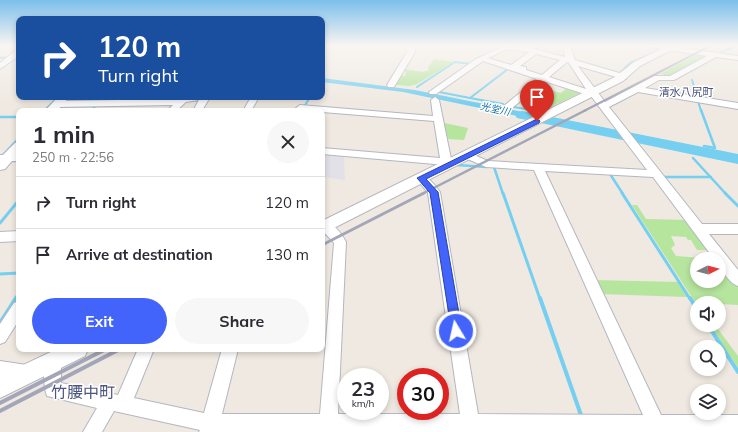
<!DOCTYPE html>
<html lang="en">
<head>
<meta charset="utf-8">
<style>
	body { margin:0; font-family:Mulish,"Noto Sans JP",sans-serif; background:#f7f7f7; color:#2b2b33; height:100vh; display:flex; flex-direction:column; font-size:15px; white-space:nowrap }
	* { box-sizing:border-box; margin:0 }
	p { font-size:13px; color:#7c7c81 }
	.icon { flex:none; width:22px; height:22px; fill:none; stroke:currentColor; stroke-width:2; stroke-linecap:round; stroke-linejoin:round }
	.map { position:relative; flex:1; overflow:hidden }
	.panel { position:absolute; left:16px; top:108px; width:309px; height:244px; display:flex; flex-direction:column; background:#fff; border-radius:8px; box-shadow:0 2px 6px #0003 }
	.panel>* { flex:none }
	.guide { position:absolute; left:16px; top:16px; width:309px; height:84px; border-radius:8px; box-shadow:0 2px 6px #0003; background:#1a4fa0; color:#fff; overflow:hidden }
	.needle { width:26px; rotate:84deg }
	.controls { position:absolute; left:690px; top:252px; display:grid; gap:8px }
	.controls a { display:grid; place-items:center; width:36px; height:36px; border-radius:50%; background:#fff; box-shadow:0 2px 6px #0003; font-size:20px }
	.speed { position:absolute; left:337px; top:368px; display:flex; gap:8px; font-size:20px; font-weight:700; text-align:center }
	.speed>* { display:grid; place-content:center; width:52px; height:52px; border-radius:50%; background:#fff; box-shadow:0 2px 6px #0003; line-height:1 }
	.speed small { font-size:10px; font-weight:400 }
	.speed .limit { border:6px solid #d22; background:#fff; color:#111 }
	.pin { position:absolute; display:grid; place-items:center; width:34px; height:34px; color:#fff; margin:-41px -17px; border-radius:50% 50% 50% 0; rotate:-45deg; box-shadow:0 0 4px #0007 }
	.pin .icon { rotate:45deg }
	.me { position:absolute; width:44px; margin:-22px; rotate:351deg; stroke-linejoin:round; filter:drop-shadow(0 0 3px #0008) }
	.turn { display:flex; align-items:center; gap:14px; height:84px; padding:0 16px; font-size:18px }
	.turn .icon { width:52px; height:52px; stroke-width:2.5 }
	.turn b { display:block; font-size:28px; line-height:34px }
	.round { display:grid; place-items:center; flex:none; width:42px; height:42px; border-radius:21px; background:#f7f7f7 }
	.head { display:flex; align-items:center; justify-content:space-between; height:68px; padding:0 16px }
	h1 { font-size:24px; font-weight:700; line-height:30px }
	.action { display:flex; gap:8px; margin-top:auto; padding:8px 16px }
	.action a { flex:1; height:46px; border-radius:24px; background:#4264fb; color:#fff; font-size:16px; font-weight:700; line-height:46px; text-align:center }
	.action a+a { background:#f7f7f7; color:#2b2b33 }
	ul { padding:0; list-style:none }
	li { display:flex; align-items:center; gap:12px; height:52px; padding:0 16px; border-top:1px solid #e1e1e2 }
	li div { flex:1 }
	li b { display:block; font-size:15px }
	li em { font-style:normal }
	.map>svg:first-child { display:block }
</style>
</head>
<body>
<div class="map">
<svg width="738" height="432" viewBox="0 0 738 432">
	<rect width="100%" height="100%" fill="#efe9e1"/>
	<path fill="#e3e1e8" d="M322 154 344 156 345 180 322 177Z"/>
	<g fill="#b6e59e">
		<path d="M698 54 706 57 670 76 660 74Z"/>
		<path d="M434 59 454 62 417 84 409 86 396 85 395 83 400 75 405 76 406 72 404 69 423 72 429 70 428 68Z"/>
		<path d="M536 86 561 93 568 87 582 92 542 111H540L549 101 525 95Z"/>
		<path d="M444 123 468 128 464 140 448 139Z"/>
		<path d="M632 205H637L646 219 689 220 711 250H697L691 240H688L686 237 671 236 675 245 671 248 676 256 702 258 703 259H697V281H719V266H723L738 285V305L701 303H697V305Z"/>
		<path d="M593 280 678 282 687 297 600 294Z"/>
		<path d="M710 325H715L738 356V368Z"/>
	</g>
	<path fill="#75cff0" d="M322 78 415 90 543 116 537 120 403 92 322 82Z"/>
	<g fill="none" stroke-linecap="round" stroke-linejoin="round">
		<g stroke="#75cff0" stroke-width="2">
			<path d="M535 50 541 45"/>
			<path d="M718 54 737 45"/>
			<path d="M0 58 10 57"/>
			<path d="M619 74 630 63 658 51"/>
			<path d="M692 80 698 98"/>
			<path d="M417 87 455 62 471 64"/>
			<path d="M594 89 609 80"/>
			<path d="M439 92 470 98 508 69"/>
			<path d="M470 98 503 104"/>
			<path d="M98 101 102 97"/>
			<path d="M698 101 701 111"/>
			<path d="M304 107 310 97"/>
			<path d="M514 107 537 111"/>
			<path d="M44 111 58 97"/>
			<path d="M91 111 96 105"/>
		</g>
		<g stroke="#75cff0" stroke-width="2.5">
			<path d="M531 110 546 112"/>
			<path d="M701 110 715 148 704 146"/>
			<path d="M44 111 45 110"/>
			<path d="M91 111 92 110"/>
			<path d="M0 117H19"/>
			<path d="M686 148 687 151"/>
			<path d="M705 150 706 152"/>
			<path d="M2 156 19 138"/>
			<path d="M693 158 726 194"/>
			<path d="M12 161H19"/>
			<path d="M457 165 487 167"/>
			<path d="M494 167 503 194"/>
			<path d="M610 174 623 194"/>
			<path d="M663 177H711"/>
		</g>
		<g stroke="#75cff0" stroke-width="3">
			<path d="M503 193 540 299"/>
			<path d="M622 193 690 299"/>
			<path d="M725 193 738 206"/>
			<path d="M0 223 19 200"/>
			<path d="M0 274 19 273"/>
			<path d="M15 299 19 293"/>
		</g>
		<g stroke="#75cff0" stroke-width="4">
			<path d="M540 298 582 418"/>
			<path d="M690 298 697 309"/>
			<path d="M0 323 16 298"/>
			<path d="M708 325 738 372"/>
		</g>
		<path fill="#75cff0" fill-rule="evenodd" d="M522 111 738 154V164L517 118 515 115 517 112Z"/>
		<g stroke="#b4b7c1" stroke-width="2">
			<g id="minor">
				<path d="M407 45H414L415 52 394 87H388L387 85 407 52Z"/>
				<path d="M506 45 527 47 565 57 563 45H570L575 60 626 75V79H623L578 66 605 102 654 76H670L707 56 649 47 646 45H663L738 56V60L716 57 674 80H659L645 88 738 103V109L638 92 609 107 702 224H738V234H709L738 270V286C729 283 719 268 719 259H714L653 177 545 171 661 415H738V432H199L200 430 114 411 102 432H83L97 408 47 396C43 385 43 366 47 356L53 353 59 356 61 361V383L118 395 138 349H154L134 398 204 413 222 349H238L222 414H320L334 243 322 230V223C332 220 342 234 346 242L338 414H460L428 193 416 178 417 176C426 173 435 185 440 192L478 414 643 415 534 170 486 167 463 157 462 155 467 152 488 161 647 170 591 96 544 81 511 109H505L504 107 505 105 537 79 483 61 436 94H430L429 92 476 59ZM507 49 529 52 511 65 488 58ZM536 54 560 60 542 75 526 70V67L520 66ZM567 62 569 63 586 89 549 77Z"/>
				<path d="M16 50H19V56L0 69V63Z"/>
				<path d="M186 97H210L203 109 204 111H195L194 109 199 100 186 102 176 111H167L173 105 58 107 54 104 58 101 179 99Z"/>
				<path d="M251 97H259L251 111H243Z"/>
				<path d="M435 97 439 100 451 159 457 160 458 162 457 164 446 165 322 154V148L440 158 434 121 322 112V111H300L296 108 300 105 433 116 431 100Z"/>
				<rect x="0" y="155" width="19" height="6"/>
				<path d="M19 231V241L0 242V232Z"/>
				<path d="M19 301V320L5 342 0 344V324L14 303Z"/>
				<path d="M0 361 27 365 33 367 35 373 33 379 27 381 0 377Z"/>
			</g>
		</g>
		<g stroke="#b4b7c1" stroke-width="2">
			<g id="tertiary">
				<path d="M670 45H681L640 66 623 81 322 234V221L615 77 634 62Z"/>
				<path d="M58 97H69L57 111H45Z"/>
				<path d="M19 142V153L5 169 0 170V158L15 143Z"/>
				<path d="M57 349H88L85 356 0 398V376Z"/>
			</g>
		</g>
		<use href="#minor" fill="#fff" fill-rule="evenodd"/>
		<use href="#tertiary" fill="#fff" fill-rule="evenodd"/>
		<path stroke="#a3a6b8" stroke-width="2" d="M584 111 712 45"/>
		<path stroke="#a3a6b8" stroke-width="2.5" d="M422 194 586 110"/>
		<path stroke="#a3a6b8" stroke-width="3" d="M322 245 424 193"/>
		<g stroke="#a3a6b8" stroke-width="4">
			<path d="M0 403 106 349"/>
			<path d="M0 411 120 349"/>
		</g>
	</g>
	<linearGradient id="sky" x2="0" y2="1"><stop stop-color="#7abfeb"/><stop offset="0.43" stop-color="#f8f5f2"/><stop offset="1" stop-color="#f8f5f2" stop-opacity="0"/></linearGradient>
	<rect width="738" height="105" fill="url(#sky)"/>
	<path fill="#4264fb" stroke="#2b41a3" d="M537 119 540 121 539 123 426 179 438 192 462 331 460 335 456 336 452 335 430 193 417 178Z"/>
	<g text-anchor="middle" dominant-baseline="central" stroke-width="3" stroke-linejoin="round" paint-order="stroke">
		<g font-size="10" font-style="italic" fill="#0d6fa3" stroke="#fff">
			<text transform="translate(495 109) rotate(12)">光堂川</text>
		</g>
		<g font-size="11" fill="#4d5680" stroke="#fff">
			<text x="686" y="92">清水八尻町</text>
		</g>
		<g font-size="16" fill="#4d5680" stroke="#fff">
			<text x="83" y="392">竹腰中町</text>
		</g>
	</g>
</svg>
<div class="controls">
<a><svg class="needle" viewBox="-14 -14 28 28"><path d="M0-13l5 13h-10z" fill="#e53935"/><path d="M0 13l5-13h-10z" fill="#7c7c81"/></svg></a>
<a><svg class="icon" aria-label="sound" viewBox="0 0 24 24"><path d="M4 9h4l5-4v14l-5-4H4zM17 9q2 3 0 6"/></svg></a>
<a><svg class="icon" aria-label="search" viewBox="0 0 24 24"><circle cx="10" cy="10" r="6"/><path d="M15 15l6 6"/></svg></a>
<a><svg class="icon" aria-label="layers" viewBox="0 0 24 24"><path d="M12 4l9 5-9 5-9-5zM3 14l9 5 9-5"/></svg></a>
</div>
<div class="speed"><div>23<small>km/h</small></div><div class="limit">30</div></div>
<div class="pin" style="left:537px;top:121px;background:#d93025"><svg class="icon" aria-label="arrive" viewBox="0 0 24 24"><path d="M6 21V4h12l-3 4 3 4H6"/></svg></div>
<svg class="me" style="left:456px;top:331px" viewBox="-20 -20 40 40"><circle r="17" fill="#4264fb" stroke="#fff" stroke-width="3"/><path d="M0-11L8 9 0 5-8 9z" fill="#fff"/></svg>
<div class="guide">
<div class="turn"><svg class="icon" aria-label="right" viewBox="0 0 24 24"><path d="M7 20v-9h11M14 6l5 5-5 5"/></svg><div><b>120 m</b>Turn right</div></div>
</div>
<section class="panel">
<div class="head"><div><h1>1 min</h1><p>250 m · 22:56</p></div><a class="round"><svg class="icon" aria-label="close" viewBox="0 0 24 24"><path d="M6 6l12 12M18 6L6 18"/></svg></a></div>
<ul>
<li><svg class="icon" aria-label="right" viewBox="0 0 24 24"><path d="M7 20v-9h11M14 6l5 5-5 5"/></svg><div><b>Turn right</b></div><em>120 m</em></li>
<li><svg class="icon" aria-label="arrive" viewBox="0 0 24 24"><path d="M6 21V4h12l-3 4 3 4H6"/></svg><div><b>Arrive at destination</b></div><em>130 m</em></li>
</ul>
<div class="action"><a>Exit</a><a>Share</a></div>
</section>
</div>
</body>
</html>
